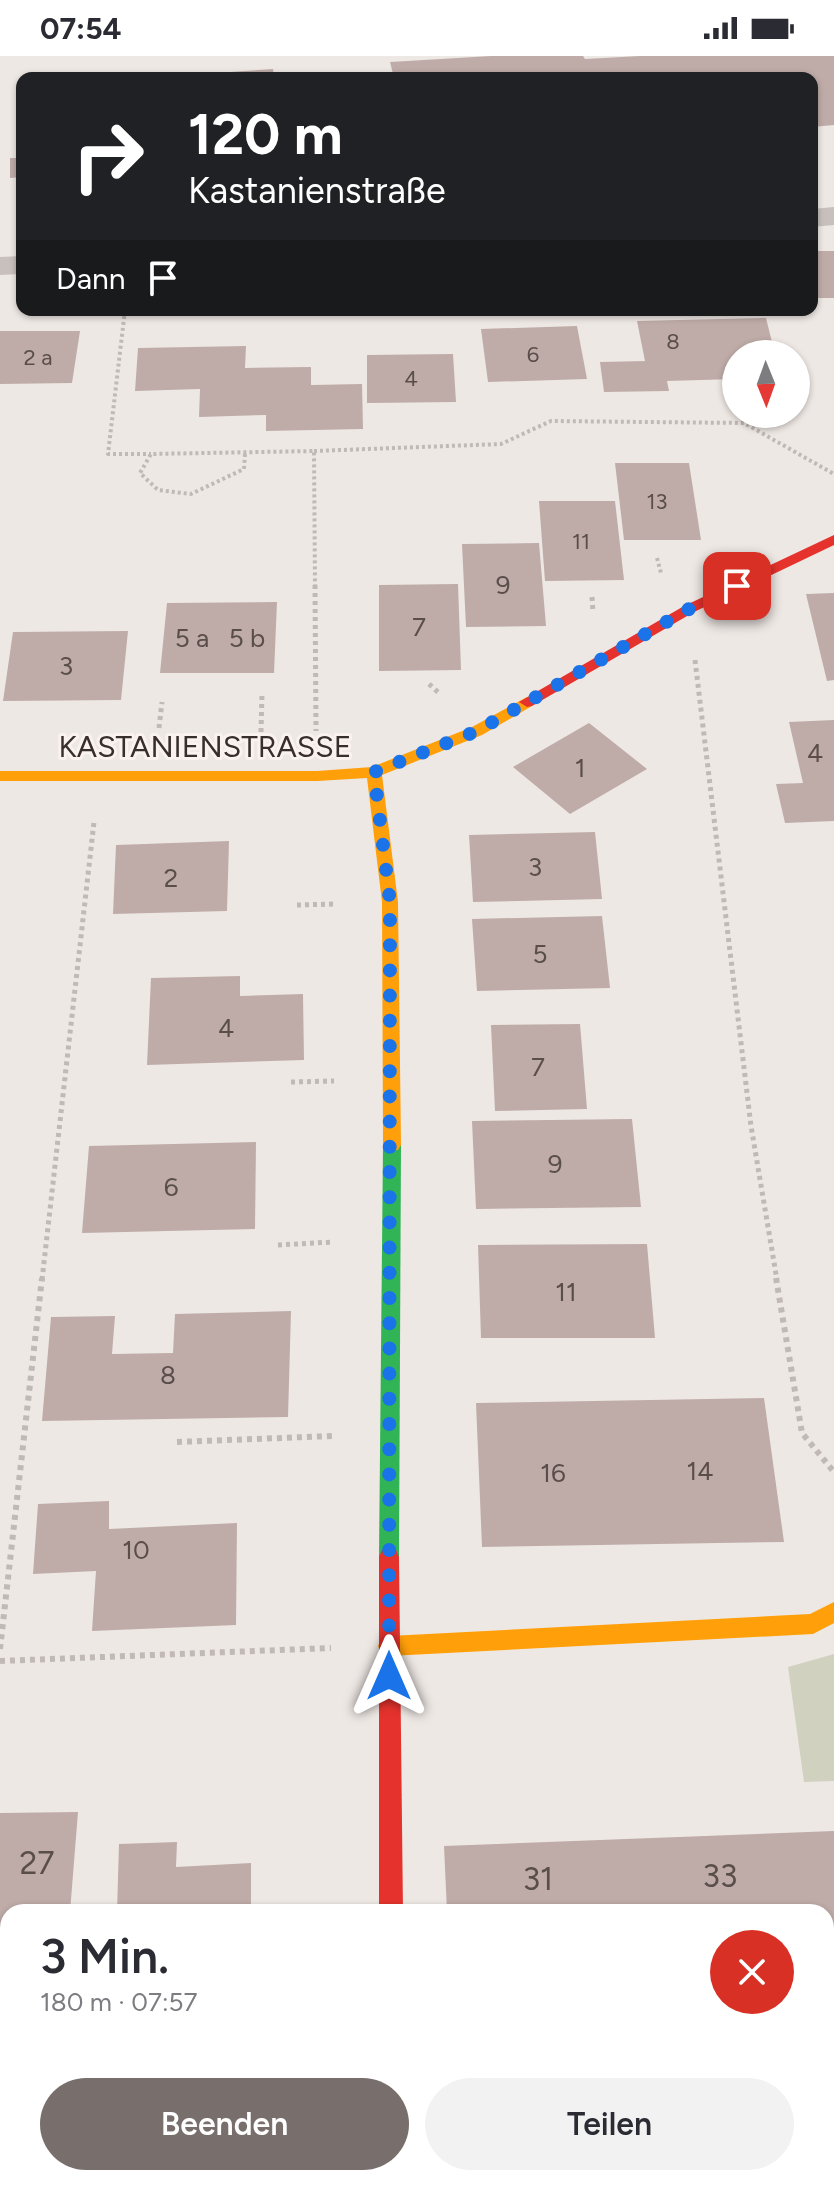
<!DOCTYPE html>
<html lang="de">
<head>
<meta charset="utf-8">
<style>
	body { margin:0; font-family:Figtree,sans-serif; background:#f2f2f3; color:#2b2b33; height:100vh; display:flex; flex-direction:column; font-size:30px; white-space:nowrap }
	* { box-sizing:border-box; margin:0 }
	p { font-size:26px; color:#7c7c81 }
	.icon { flex:none; width:44px; height:44px; fill:none; stroke:currentColor; stroke-width:2; stroke-linecap:round; stroke-linejoin:round }
	.map { position:relative; flex:1; overflow:hidden }
	.sheet { position:absolute; left:0px; top:1848px; width:834px; height:282px; display:flex; flex-direction:column; background:#fff; border-radius:24px 24px 0 0; box-shadow:0 2px 6px #0004 }
	.sheet>* { flex:none }
	.top-card { position:absolute; left:16px; top:16px; width:802px; height:244px; border-radius:16px; box-shadow:0 2px 6px #0004; background:#202124; color:#fff; overflow:hidden }
	.needle { width:52px; rotate:179deg }
	.controls { position:absolute; left:722px; top:284px; display:grid; gap:16px }
	.controls a { display:grid; place-items:center; width:88px; height:88px; border-radius:50%; background:#fff; box-shadow:0 2px 6px #0004; font-size:40px }
	.pin { position:absolute; display:grid; place-items:center; width:68px; height:68px; color:#fff; margin:-34px; border-radius:16px; box-shadow:0 4px 12px #0006 }
	.me { position:absolute; width:88px; margin:-44px; rotate:0deg; stroke-linejoin:round; filter:drop-shadow(0 0 6px #0008) }
	.turn { display:flex; align-items:center; gap:28px; height:168px; padding:0 40px; font-size:36px }
	.turn .icon { width:104px; height:104px; stroke-width:2.5 }
	.turn b { display:block; font-size:56px; line-height:68px }
	.then { display:flex; align-items:center; height:76px; padding:0 40px; background:#0003; gap:16px; font-size:30px }
	.round { display:grid; place-items:center; flex:none; width:84px; height:84px; border-radius:42px; background:#f2f2f3 }
	.headline { display:flex; align-items:center; justify-content:space-between; height:136px; padding:0 40px }
	h1 { font-size:48px; font-weight:600; line-height:60px }
	.primary-button { display:flex; gap:16px; margin-top:auto; padding:16px 40px }
	.primary-button a { flex:1; height:92px; border-radius:48px; background:#786f6c; color:#fff; font-size:32px; font-weight:600; line-height:92px; text-align:center }
	.primary-button a+a { background:#f2f2f3; color:#2b2b33 }
	.status { display:flex; justify-content:space-between; align-items:center; height:56px; padding:0 40px; background:#fff; direction:ltr }
	.status svg { height:22px; fill:currentColor }
	.map>svg:first-child { display:block }
</style>
</head>
<body>
<div class="status"><b>07:54</b><svg viewBox="0 0 49 12"><path d="M0 12V9h3v3zM5 12V6h3v6zM10 12V3h3v9zM15 12V0h3v12zM26 1h20v11H26zM47 4h2v5h-2z"/></svg></div>
<div class="map">
<svg width="834" height="2129" viewBox="0 0 834 2129">
	<rect width="100%" height="100%" fill="#eee8e4"/>
	<path fill="#d1d1c0" d="M834 1598V1725L804 1726 788 1611Z"/>
	<g fill="#bfaca8">
		<path d="M491 0H583L585 3 640 0H834V69L812 71V22H394L390 6Z"/>
		<path d="M273 13 274 22H171L170 20Z"/>
		<path d="M10 102H22V121L10 122Z"/>
		<rect x="812" y="195" width="22" height="47"/>
		<path d="M766 262 775 298H736V323L667 325 669 335 604 336 600 306 645 305 637 265Z"/>
		<path d="M577 270 587 323 488 326 481 273Z"/>
		<path d="M0 275H80L72 327 0 328Z"/>
		<path d="M246 290 245 312 311 311V329L362 328 363 373 266 375V359L199 361 200 333 135 335 138 292Z"/>
		<path d="M453 298 456 346 367 347V299Z"/>
		<path d="M615 407H689L701 484H624Z"/>
		<path d="M539 445H615L624 524 545 525Z"/>
		<path d="M539 487 546 570 466 571 462 488Z"/>
		<path d="M458 528 461 614 379 615V529Z"/>
		<path d="M834 537V624L827 625 806 538Z"/>
		<path d="M277 546 274 617H160L167 547Z"/>
		<path d="M128 575 121 644 3 645 13 576Z"/>
		<path d="M834 664V765L785 767 776 728 803 727 789 666Z"/>
		<path d="M589 667 647 713 570 758 513 711Z"/>
		<path d="M595 776 602 843 473 846 469 779Z"/>
		<path d="M229 785 227 855 113 858 116 789Z"/>
		<path d="M602 860 610 932 477 935 472 863Z"/>
		<path d="M240 920V940L303 938 304 1004 147 1009 151 922Z"/>
		<path d="M580 968 587 1053 495 1055 491 969Z"/>
		<path d="M632 1063 641 1151 476 1153 472 1065Z"/>
		<path d="M256 1086 255 1173 82 1177 89 1090Z"/>
		<path d="M647 1188 655 1282H481L478 1189Z"/>
		<path d="M291 1255 288 1361 42 1365 51 1261 115 1260 112 1298 173 1297 175 1258Z"/>
		<path d="M764 1342 784 1486 482 1491 476 1347Z"/>
		<path d="M109 1445V1473L237 1467 236 1569 92 1575 96 1515 33 1518 38 1448Z"/>
		<path d="M78 1756 70 1856H8V1886H0V1757Z"/>
		<path d="M834 1775V1950H826V1856H447L444 1790Z"/>
		<path d="M177 1786 176 1811 251 1807V1856H117L119 1788Z"/>
	</g>
	<g fill="none" stroke-linecap="round" stroke-linejoin="round">
		<g stroke="#c0b9b6" stroke-width="4" stroke-dasharray="3 3" stroke-linecap="butt">
			<path d="M125 254 108 398H151"/>
			<path d="M314 395 501 388 551 365 744 367 834 418"/>
			<path d="M245 398 244 413 191 438 158 434 140 417 151 398 314 395 315 531"/>
			<path d="M657 502 661 517"/>
		</g>
		<g stroke="#c0b9b6" stroke-width="5" stroke-dasharray="4 4" stroke-linecap="butt">
			<path d="M315 529 316 675"/>
			<path d="M592 541 593 556"/>
			<path d="M695 604 751 1070 777 1224"/>
			<path d="M429 628 440 638"/>
			<path d="M159 672 162 646"/>
			<path d="M261 676 262 637"/>
			<path d="M297 849 336 848"/>
			<path d="M291 1026 334 1025"/>
			<path d="M278 1189 333 1186"/>
			<path d="M42 1224 94 766"/>
		</g>
		<g stroke="#c0b9b6" stroke-width="6" stroke-dasharray="5 5" stroke-linecap="butt">
			<path d="M776 1222 802 1377 834 1416"/>
			<path d="M177 1386 332 1380"/>
			<path d="M0 1593 42 1222"/>
			<path d="M0 1605 331 1592"/>
			<path d="M826 2059H834"/>
			<path d="M0 2111H8"/>
			<path d="M149 2122 150 2129"/>
			<path d="M10 2129 11 2122"/>
			<path d="M249 2129 250 2122"/>
		</g>
		<g fill="#c7c0bd" fill-rule="evenodd">
			<path d="M834 151V169L812 171V153Z"/>
			<path d="M22 200V218L0 219V201Z"/>
			<rect x="371" y="2122" width="60" height="7"/>
		</g>
		<path fill="#30b455" fill-rule="evenodd" d="M392 1082 398 1084 401 1089 399 1501 396 1508 389 1510 382 1508 379 1501 383 1089 386 1084Z"/>
		<g fill="#ff9f0a" fill-rule="evenodd">
			<path d="M527 641 535 646 532 650 482 679 382 719 398 846 401 1089 398 1094H386L383 1089 382 846 367 722 317 725H0V715H317L372 711 472 671Z"/>
			<path d="M834 1546V1567L813 1578 389 1600 381 1597 378 1590 381 1583 389 1580 810 1558Z"/>
		</g>
		<g fill="#e5322d" fill-rule="evenodd">
			<path d="M834 479V489L694 556 532 650 527 651 519 646 684 550Z"/>
			<path d="M389 1492 396 1494 399 1501 403 1856H379V1501L382 1494Z"/>
		</g>
	</g>
	<g fill="none" stroke-linecap="round" stroke-linejoin="round">
		<path stroke="#1a73e8" stroke-width="14" stroke-dasharray="0 25.2" d="M389 1620 390 846 374 716 477 675 689 553 737 530"/>
	</g>
	<g text-anchor="middle" dominant-baseline="central" stroke-width="6" stroke-linejoin="round" paint-order="stroke">
		<g font-size="22" fill="#5a4e4b">
			<text x="673" y="285">8</text>
			<text x="533" y="298">6</text>
			<text x="38" y="301">2 a</text>
			<text x="411" y="322">4</text>
			<text x="657" y="445">13</text>
			<text x="581" y="485">11</text>
		</g>
		<g font-size="26" fill="#5a4e4b">
			<text x="503" y="529">9</text>
			<text x="419" y="571">7</text>
			<text x="192" y="582">5 a</text>
			<text x="247" y="582">5 b</text>
			<text x="66" y="610">3</text>
			<text x="815" y="697">4</text>
			<text x="580" y="712">1</text>
			<text x="535" y="811">3</text>
			<text x="171" y="822">2</text>
			<text x="540" y="898">5</text>
			<text x="226" y="972">4</text>
			<text x="538" y="1011">7</text>
			<text x="555" y="1108">9</text>
			<text x="171" y="1131">6</text>
			<text x="566" y="1236">11</text>
			<text x="168" y="1319">8</text>
			<text x="700" y="1415">14</text>
			<text x="553" y="1417">16</text>
			<text x="136" y="1494">10</text>
		</g>
		<g font-size="30" fill="#382e2c" stroke="#f9f2ee">
			<text x="205" y="690">KASTANIENSTRASSE</text>
		</g>
		<g font-size="32" fill="#5a4e4b">
			<text x="37" y="1807">27</text>
			<text x="720" y="1820">33</text>
			<text x="538" y="1823">31</text>
		</g>
	</g>
</svg>
<div class="controls">
<a><svg class="needle" viewBox="-14 -14 28 28"><path d="M0-13l5 13h-10z" fill="#e53935"/><path d="M0 13l5-13h-10z" fill="#7c7c81"/></svg></a>
</div>
<div class="pin" style="left:737px;top:530px;background:#d93025"><svg class="icon" aria-label="arrive" viewBox="0 0 24 24"><path d="M6 21V4h12l-3 4 3 4H6"/></svg></div>
<svg class="me" style="left:389px;top:1620px" viewBox="-20 -20 40 40"><path d="M0-17L14 15 0 8-14 15z" fill="#1a73e8" stroke="#fff" stroke-width="4"/></svg>
<div class="top-card">
<div class="turn"><svg class="icon" aria-label="right" viewBox="0 0 24 24"><path d="M7 20v-9h11M14 6l5 5-5 5"/></svg><div><b>120 m</b>Kastanienstraße</div></div>
<div class="then">Dann<svg class="icon" aria-label="arrive" viewBox="0 0 24 24"><path d="M6 21V4h12l-3 4 3 4H6"/></svg></div>
</div>
<section class="sheet">
<div class="headline"><div><h1>3 Min.</h1><p>180 m · 07:57</p></div><a class="round" style="background:#d93025;color:#fff"><svg class="icon" aria-label="close" viewBox="0 0 24 24"><path d="M6 6l12 12M18 6L6 18"/></svg></a></div>
<div class="primary-button"><a>Beenden</a><a>Teilen</a></div>
</section>
</div>
</body>
</html>
